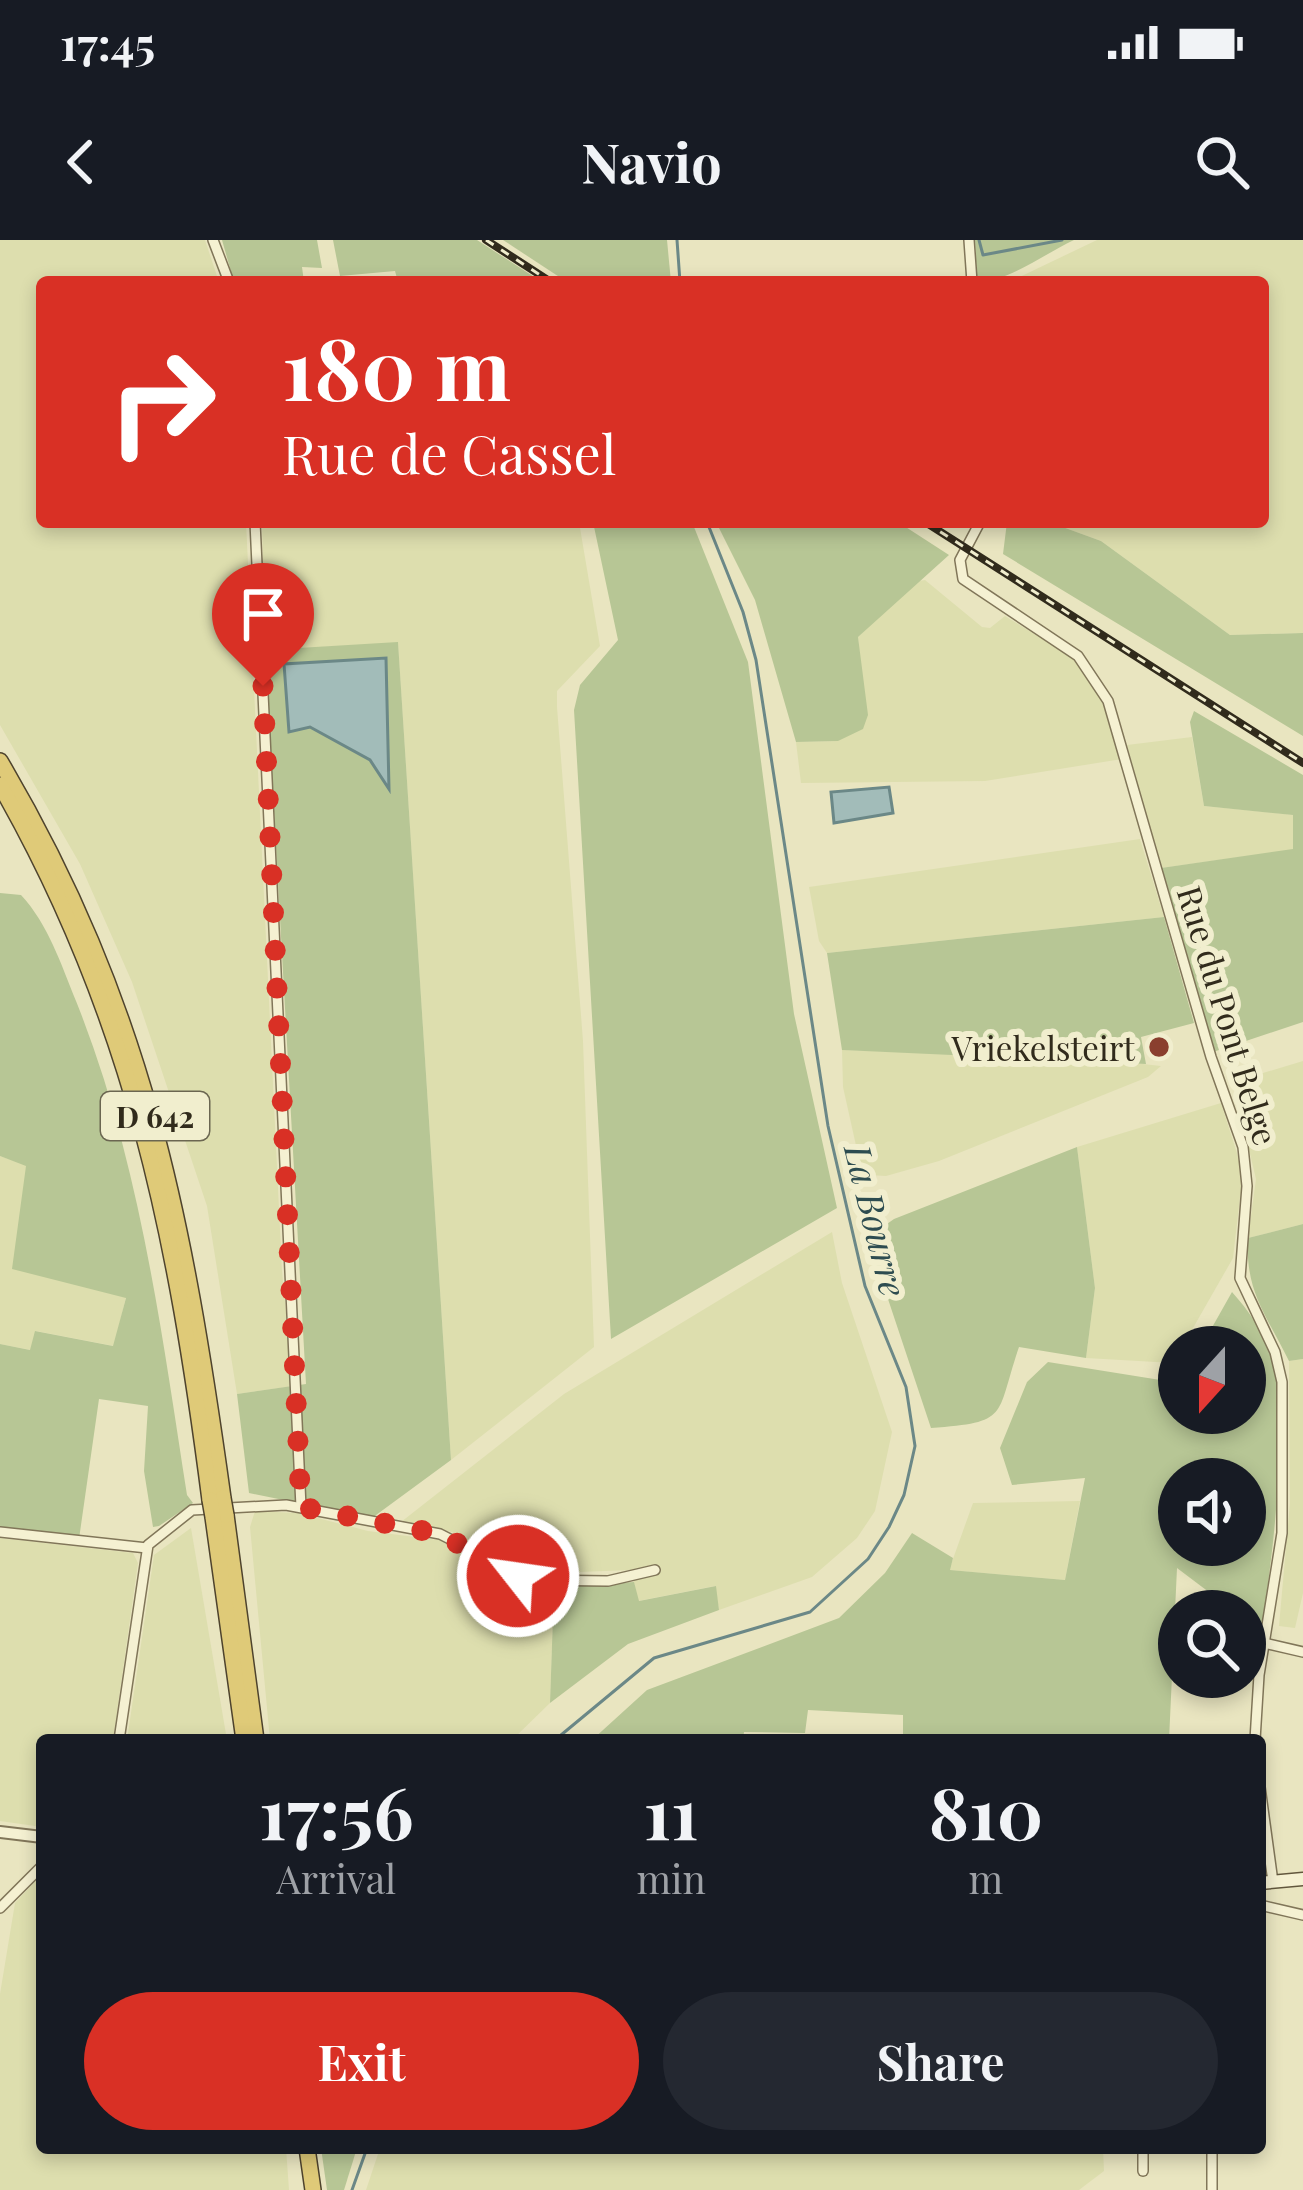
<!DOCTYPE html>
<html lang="en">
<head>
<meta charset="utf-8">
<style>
	body { margin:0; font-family:"Playfair Display",serif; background:#242831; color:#f1f3f6; height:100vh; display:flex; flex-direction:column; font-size:45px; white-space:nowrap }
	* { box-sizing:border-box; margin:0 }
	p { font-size:39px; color:#9ea1a6 }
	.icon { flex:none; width:66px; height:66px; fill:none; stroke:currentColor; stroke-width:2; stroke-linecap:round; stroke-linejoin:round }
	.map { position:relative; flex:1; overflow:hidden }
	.panel { position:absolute; left:36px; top:1494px; width:1230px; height:420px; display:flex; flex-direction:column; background:#171b24; border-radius:12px; box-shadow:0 6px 18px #0003 }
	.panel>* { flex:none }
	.hud { position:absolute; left:36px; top:36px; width:1233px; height:252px; border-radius:12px; box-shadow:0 6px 18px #0003; background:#d93025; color:#fff; overflow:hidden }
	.needle { width:78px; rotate:201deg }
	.tools { position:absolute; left:1158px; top:1086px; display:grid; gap:24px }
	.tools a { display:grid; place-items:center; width:108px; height:108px; border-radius:50%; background:#171b24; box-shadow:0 6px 18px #0003; font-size:60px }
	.pin { position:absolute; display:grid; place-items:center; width:102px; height:102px; color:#fff; margin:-123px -51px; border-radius:50% 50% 50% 0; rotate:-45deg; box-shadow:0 0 12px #0007 }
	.pin .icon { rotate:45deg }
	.me { position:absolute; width:132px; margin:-66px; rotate:300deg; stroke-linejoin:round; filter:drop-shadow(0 0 9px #0008) }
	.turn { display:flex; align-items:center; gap:42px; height:252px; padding:0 48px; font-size:54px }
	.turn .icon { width:156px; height:156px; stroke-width:2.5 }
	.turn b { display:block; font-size:84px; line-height:102px }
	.eta { display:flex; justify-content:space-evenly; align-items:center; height:204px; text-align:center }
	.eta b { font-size:72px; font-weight:700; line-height:84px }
	.action { display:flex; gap:24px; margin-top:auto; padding:24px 48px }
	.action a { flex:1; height:138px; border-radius:72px; background:#d93025; color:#fff; font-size:48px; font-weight:700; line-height:138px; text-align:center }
	.action a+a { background:#242831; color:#f1f3f6 }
	.status { display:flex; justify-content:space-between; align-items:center; height:84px; padding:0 60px; background:#171b24; direction:ltr }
	.status svg { height:33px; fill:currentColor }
	header { display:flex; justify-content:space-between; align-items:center; height:156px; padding:0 48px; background:#171b24; font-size:54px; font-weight:700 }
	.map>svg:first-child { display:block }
</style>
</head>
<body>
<div class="status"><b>17:45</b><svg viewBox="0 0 49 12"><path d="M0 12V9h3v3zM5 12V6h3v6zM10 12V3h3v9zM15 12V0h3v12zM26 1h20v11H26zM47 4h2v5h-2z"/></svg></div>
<header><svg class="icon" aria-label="back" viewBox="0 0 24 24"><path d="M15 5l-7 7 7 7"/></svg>Navio<svg class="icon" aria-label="search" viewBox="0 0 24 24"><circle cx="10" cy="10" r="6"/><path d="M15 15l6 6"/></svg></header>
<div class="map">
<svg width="1303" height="1950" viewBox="0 0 1303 1950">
	<rect width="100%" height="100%" fill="#e9e5c0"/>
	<g fill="#dddeae">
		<path d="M0 0H205L219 42H42V282H246L282 1031 293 1146 237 1154 207 966 132 742 80 624 0 485Z"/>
		<path d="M1097 0H1303V393L1230 395 1101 301 1049 282H1263V42H1009Z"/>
		<path d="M262 282H579L600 406 557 451V467L583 801 594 1107 451 1220 398 403 265 410Z"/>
		<path d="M925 340 982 387 990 388 1005 376 1075 419 1101 453 1122 519 985 541 801 543 796 502 838 501 861 430 858 397 914 342Z"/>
		<path d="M1192 497 1204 566 1294 575 1293 610 1161 628 1127 505Z"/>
		<path d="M1140 599 1164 677 827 713 819 701 809 647Z"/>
		<path d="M842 810 1088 818 1161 826 1148 837 939 921 886 936 869 935 861 928 843 847Z"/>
		<path d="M1303 821V984L1248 998 1256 939 1233 842Z"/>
		<path d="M1221 863 1243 932 1233 1018 1173 1123 1086 1118 1095 1048 1077 907Z"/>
		<path d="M0 916 26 925 126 1057 114 1106 36 1091 31 1110 0 1104Z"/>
		<path d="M832 992 842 1043 892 1192 875 1271 857 1298 812 1337 719 1370 715 1346 638 1361 631 1330 528 1334 452 1292 401 1282 564 1154Z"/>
		<path d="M1303 1119V1353L1295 1388 1279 1386 1290 1263 1289 1121Z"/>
		<path d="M1080 1261 1065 1340 949 1330 973 1263Z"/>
		<path d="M255 1271 298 1273 368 1291 439 1300 510 1340 554 1347 550 1463 512 1500H270L250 1287Z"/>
		<path d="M191 1288 227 1500H127L154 1315Z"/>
		<path d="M0 1298 133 1313 138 1323 113 1500H42V1587L0 1581Z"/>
		<path d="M42 1634V1908H286L289 1950H0V1754L15 1663Z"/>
		<path d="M380 1908H1103L1104 1931 1079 1950H366Z"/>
	</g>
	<g fill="#b7c695" fill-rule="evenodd">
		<path d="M222 0H317L322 28 302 27 304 42H234Z"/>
		<path d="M333 0H477L542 42H398L395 31 340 36Z"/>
		<path d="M503 0H667L671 42H567Z"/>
		<path d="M975 0H1074C1044 14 1008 42 977 42Z"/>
		<path d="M593 282H692L748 422 794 774 837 968 611 1099 574 470 580 445 618 400Z"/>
		<path d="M716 282H898L949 315 858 397 868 475 863 489 838 501 796 502 755 360Z"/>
		<path d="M1007 282H1049L1101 301 1230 395 1303 393V496L1003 314Z"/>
		<path d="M398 402 451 1220 372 1278 249 1253 237 1154 306 1144 265 410Z"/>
		<path d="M1194 471 1303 535V782L1213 812 1161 628 1293 609V575L1204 566 1190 482Z"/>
		<path d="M0 653 21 655C48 684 61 724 76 761 139 918 161 1088 187 1255L193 1263 159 1286 153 1287 144 1231 148 1166 99 1159 79 1299 0 1289V1104L30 1110 35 1091 113 1106 126 1058 12 1029 26 926 0 916Z"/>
		<path d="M1164 677 1194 783 1141 797 1146 824 842 810 827 713Z"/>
		<path d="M1077 907 1095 1048 1086 1118 1019 1107C995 1177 1011 1182 931 1188L870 1005 877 991 894 979Z"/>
		<path d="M1303 984V1119L1289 1121C1266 1074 1245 1052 1248 998Z"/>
		<path d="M1232 1052C1249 1071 1262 1090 1271 1115 1291 1172 1272 1322 1262 1385L1245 1378V1371H1234L1177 1328 1169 1500H903V1475L808 1470 805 1493 744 1492 743 1500H592L647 1450 839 1378 885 1333 912 1293 953 1318 950 1330 1065 1340 1085 1238 1012 1245 1000 1208 1027 1142 1048 1122 1179 1143V1173H1245V1107H1201ZM1179 1239H1245V1305H1179Z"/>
		<path d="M634 1342 639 1361 716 1346 719 1370 628 1404 550 1463 554 1347Z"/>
		<path d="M321 1908H357L344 1950H327Z"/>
	</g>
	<g fill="#a2bcb9" stroke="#6b8887" stroke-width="3">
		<path d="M386 418 389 549 370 520 310 487 289 492 284 424Z"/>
		<path d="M889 547 893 573 834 583 831 552Z"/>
	</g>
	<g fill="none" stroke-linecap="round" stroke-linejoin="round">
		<g stroke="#6b8887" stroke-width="3">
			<path d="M677 0 680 42"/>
			<path d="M979 0 983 15 1062 0"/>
			<path d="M555 1500 654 1418 810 1372 868 1319 889 1287 904 1255 915 1206 906 1147 865 1046 828 886 756 420 743 372 707 282"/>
			<path d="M352 1950 367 1908"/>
		</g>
		<g stroke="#817659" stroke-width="12">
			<g id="minor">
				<path d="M213 0 229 42"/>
				<path d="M969 0 972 42"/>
				<path d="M255 282 301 1267"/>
				<path d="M980 282 960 320 963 339 1078 416 1108 461 1211 817 1243 907 1247 946 1240 1038 1275 1112 1282 1142V1293L1259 1435 1255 1500"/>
				<path d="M0 1292 147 1308"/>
				<path d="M1264 1403 1303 1412"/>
				<path d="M119 1500 148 1305 192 1270 286 1265 440 1294 530 1340 608 1341 655 1330"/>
				<path d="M1260 1547 1273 1642"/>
				<path d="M1260 1665 1303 1675"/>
				<path d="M0 1668 42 1626"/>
				<path d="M1143 1908V1931"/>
				<path d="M1212 1908V1950"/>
			</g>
		</g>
		<g stroke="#817659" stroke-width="14">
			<path id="tertiary" d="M0 1592 42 1597"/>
		</g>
		<g stroke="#62573d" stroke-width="15">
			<path id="secondary" d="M1260 1643 1303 1639"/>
		</g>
		<g stroke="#4e432d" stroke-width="18">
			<g id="trunk">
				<path d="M0 521C146 769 184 978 223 1258"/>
				<path d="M0 545C134 779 176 996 210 1260"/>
				<path d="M226 1275 256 1500"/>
				<path d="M213 1277 244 1500"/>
				<path d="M307 1908 313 1950"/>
			</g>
		</g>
		<use href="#minor" stroke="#f5f1d2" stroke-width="9"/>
		<use href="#tertiary" stroke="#f5f1d2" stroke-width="10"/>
		<use href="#secondary" stroke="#f5f1d2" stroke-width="12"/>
		<use href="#trunk" stroke="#dfca78" stroke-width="15"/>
		<g stroke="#312b1c" stroke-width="8">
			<g id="rail">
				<path d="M486 0 551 42"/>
				<path d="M925 282 1303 523"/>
			</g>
		</g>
		<use href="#rail" stroke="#f1eece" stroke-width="3" stroke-dasharray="9" stroke-linecap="butt"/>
		<g stroke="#4e432d" stroke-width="18" stroke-linecap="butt">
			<g id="trunk-bridge">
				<path d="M223 1258 226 1275"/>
				<path d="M210 1260 213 1277"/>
			</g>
		</g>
		<use href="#trunk-bridge" stroke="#dfca78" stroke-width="15"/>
	</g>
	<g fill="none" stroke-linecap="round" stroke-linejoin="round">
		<path stroke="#d93025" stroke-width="21" stroke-dasharray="0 37.8" d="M263 446 301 1267 440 1294 518 1336"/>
	</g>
	<circle fill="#8a3f2e" stroke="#f1eece" stroke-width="4.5" cx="1159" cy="807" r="12"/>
	<g text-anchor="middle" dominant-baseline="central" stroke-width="12" stroke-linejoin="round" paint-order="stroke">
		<rect fill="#f1eece" stroke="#6b6651" stroke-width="3" x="101" y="852" width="108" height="48" rx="9"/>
		<g font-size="30" font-weight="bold" fill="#312b1c">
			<text x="155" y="876">D 642</text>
		</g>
		<g font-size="33" fill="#312b1c" stroke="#f1eece">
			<text transform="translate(1229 775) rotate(73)">Rue du Pont Belge</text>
		</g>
		<g font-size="33" fill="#312b1c" stroke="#f1eece" text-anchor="end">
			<text x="1135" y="807">Vriekelsteirt</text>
		</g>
		<g font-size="36" font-style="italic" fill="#2d4c50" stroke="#f1eece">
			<text transform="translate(877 980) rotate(76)">La Bourre</text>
		</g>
	</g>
</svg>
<div class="tools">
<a><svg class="needle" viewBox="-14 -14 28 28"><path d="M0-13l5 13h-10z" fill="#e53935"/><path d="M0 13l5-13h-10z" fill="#9ea1a6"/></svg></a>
<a><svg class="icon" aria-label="sound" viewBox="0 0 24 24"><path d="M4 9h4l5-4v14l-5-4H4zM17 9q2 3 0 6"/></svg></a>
<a><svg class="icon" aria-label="search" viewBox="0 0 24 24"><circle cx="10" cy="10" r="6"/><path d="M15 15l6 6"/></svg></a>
</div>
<div class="pin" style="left:263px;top:446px;background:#d93025"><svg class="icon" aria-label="arrive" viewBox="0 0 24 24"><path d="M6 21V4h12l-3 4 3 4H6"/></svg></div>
<svg class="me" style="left:518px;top:1336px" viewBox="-20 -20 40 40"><circle r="17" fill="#d93025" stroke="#fff" stroke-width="3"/><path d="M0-11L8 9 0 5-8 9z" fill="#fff"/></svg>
<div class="hud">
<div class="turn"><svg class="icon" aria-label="right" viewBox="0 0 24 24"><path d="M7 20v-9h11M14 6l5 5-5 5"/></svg><div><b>180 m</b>Rue de Cassel</div></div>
</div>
<section class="panel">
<div class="eta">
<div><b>17:56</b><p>Arrival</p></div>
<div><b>11</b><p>min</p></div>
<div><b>810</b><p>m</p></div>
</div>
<div class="action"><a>Exit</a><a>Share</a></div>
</section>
</div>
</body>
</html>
